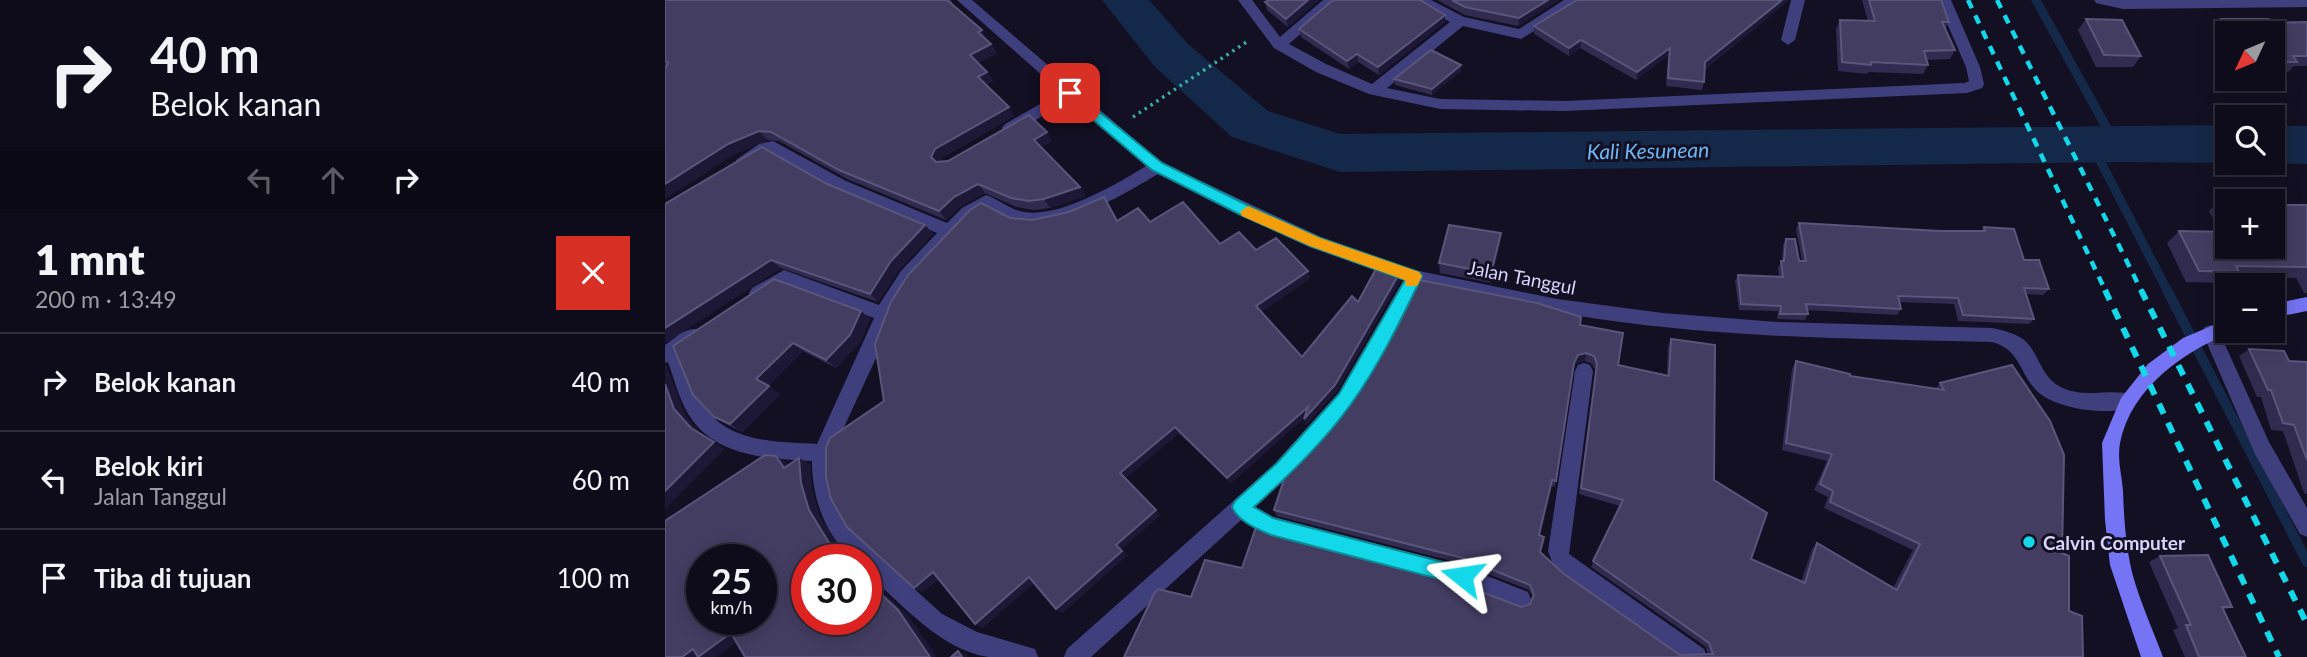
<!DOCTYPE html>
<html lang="id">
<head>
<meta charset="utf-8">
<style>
	body { margin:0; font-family:Lato,sans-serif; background:#1c1a27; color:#f1f3f6; height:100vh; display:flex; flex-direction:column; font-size:26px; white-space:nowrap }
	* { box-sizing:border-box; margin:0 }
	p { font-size:23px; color:#9b9ba2 }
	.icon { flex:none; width:38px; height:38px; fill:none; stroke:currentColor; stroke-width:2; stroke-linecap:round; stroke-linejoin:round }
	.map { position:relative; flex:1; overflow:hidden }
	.side { display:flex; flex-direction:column; background:#0e0c1a; width:665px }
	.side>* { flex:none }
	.top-card { background:#0e0c1a; color:#f1f3f6; overflow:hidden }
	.needle { width:46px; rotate:226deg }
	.controls { position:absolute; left:1550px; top:21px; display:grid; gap:14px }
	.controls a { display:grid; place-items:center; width:70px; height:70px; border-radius:0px; background:#0e0c1a; box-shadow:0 4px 18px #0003,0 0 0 2px #2e2c39; font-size:35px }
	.speed { position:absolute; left:21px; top:544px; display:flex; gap:14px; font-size:35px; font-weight:700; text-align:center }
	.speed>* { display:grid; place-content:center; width:91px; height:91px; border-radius:50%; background:#0e0c1a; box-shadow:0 4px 18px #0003,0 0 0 2px #2e2c39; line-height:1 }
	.speed small { font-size:18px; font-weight:400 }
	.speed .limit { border:10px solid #d22; background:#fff; color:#111 }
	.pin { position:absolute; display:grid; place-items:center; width:60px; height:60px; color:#fff; margin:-30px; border-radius:14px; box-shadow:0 4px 10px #0006 }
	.me { position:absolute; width:77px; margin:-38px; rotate:285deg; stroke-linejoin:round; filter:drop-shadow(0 0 5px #0008) }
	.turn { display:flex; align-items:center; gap:24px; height:147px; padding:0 35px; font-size:32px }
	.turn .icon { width:91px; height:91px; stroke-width:2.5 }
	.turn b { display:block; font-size:49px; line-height:60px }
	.lanes { display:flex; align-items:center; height:66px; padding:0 35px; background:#0003; justify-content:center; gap:35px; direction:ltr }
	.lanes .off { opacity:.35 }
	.round { display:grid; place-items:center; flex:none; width:74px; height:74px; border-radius:0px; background:#1c1a27 }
	.summary { display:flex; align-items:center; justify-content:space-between; height:119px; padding:0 35px }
	h1 { font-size:42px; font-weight:800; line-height:52px }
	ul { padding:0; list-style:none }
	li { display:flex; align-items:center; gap:21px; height:98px; padding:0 35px; border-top:2px solid #2e2c39 }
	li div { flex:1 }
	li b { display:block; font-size:26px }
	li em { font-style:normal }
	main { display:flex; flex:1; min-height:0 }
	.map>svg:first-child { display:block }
</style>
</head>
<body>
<main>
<section class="side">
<div class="top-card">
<div class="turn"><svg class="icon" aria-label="right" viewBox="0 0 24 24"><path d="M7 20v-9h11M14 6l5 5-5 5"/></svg><div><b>40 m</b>Belok kanan</div></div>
<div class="lanes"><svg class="icon off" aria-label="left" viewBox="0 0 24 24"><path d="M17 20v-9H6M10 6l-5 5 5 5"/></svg><svg class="icon off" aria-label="ahead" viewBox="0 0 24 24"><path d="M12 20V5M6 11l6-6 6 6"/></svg><svg class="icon" aria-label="right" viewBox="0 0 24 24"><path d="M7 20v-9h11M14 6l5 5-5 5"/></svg></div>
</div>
<div class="summary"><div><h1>1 mnt</h1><p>200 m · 13:49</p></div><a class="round" style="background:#d93025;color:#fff"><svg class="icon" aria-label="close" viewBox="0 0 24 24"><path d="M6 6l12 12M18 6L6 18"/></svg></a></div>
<ul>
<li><svg class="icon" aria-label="right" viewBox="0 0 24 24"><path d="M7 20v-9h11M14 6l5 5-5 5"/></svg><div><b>Belok kanan</b></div><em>40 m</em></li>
<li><svg class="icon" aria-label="left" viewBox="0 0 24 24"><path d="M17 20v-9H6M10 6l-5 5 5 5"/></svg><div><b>Belok kiri</b><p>Jalan Tanggul</p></div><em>60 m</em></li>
<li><svg class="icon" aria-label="arrive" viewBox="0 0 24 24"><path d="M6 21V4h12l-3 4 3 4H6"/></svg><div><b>Tiba di tujuan</b></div><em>100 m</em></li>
</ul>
</section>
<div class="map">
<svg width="1642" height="657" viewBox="0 0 1642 657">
	<rect width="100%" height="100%" fill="#131023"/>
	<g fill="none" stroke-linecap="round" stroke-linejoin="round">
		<g stroke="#142949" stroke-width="9">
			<path d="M1371 0 1450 143"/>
			<path d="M1426 143 1503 292"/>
		</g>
		<path stroke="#142949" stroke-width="10" d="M1502 290 1642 562"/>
		<g fill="#142949" fill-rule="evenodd">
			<path d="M437 0H484L524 45 603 111 675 134 1563 125V163L1456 162 675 172 567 137 490 67Z"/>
			<path d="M1608 126H1642V164L1605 163H1608Z"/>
		</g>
		<path stroke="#39aca3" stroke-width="3.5" stroke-dasharray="2.5 4.5" stroke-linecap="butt" d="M468 117 583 41"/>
		<g fill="#403f7e" fill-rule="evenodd">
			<path d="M292 0H307L497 163 656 237 749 270 892 299 998 313 1112 322 1327 328C1337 330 1349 333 1358 339 1374 352 1375 375 1394 386 1418 400 1446 387 1469 395L1472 401 1469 407C1444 416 1389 410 1370 389 1354 371 1354 349 1327 342 1218 339 1108 339 999 327 916 319 835 302 754 285L686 405 625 475 590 507 607 517 797 566 863 592 866 599 863 606 856 609 797 586 606 536 576 520 426 657H399L402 649 611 463 674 393 739 280 644 247 493 174C459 194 396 232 356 224 344 222 333 214 322 208L309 216 279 247 248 281 231 308 218 343 167 453V483L172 505 189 534 277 614 312 632 370 649 373 657C357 657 340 657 324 657 277 651 234 602 201 572V560H188C160 534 147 499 147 461 106 459 55 457 28 421 15 404 10 381 3 362L0 363V345C10 338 22 325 35 330L38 335 35 340 17 353C24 370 28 388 38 404 61 443 112 442 152 444L209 318 120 285 93 300 87 298 84 293 87 288 119 270 214 305 236 271 272 233 169 189 106 153 84 164H74L71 160 94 144 108 141 181 181 282 223 297 208 321 195C333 199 343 208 355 211 390 221 452 184 481 166L405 100 350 132H340L337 128 340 124 396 92Z"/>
			<path d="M573 0H587L615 37 658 0H674L624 44 661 64 707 84 785 22 748 0H766L799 17 854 29 899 0H912L911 5 856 39 798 26 722 88 775 99 900 101 1300 83 1304 81 1301 67 1272 0H1286L1315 67 1319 84 1317 88 1302 93 900 111 775 109 704 94 651 72 609 48Z"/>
			<path d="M1126 0H1140L1130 40 1123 45 1116 40Z"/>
			<path d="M1429 0H1642V7L1458 9 1431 3Z"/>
			<path d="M1546 325 1552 327 1604 442 1642 508V537L1635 534 1590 454 1537 332 1540 327Z"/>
			<path d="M919 363 925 365 928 371 904 554 1039 649 1042 657H1013L899 577 889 567 883 551 910 371 913 365Z"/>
		</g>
		<g fill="#7574f4" fill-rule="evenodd">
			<path d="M1642 297V311L1608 318V304Z"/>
			<path d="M1563 319V331H1569C1520 351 1466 387 1455 443 1452 459 1457 476 1458 491 1459 520 1461 549 1468 576 1476 604 1488 630 1498 657H1476L1445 565 1440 520 1437 443 1456 398 1483 364 1518 338Z"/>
		</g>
		<g stroke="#13d8ea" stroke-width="4.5" stroke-dasharray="9 8" stroke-linecap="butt">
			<path d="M1303 0 1441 292"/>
			<path d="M1332 0 1477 292"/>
		</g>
		<g stroke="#13d8ea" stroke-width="6" stroke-dasharray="11 10" stroke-linecap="butt">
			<path d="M1440 290 1614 657"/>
			<path d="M1476 290 1642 624"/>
		</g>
	</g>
	<g fill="#312b4f" fill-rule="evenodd">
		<path d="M0 0H286L288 5 322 40 332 53 313 63 322 72 328 81 321 85 349 116 277 158 275 162 283 161 387 141 376 147 415 187 420 196 385 208 369 210 351 207 320 193 296 206 281 220 182 179 114 141 103 140 72 153 0 64Z"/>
		<path d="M654 0 623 27 602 10 600 2Z"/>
		<path d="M772 0H894L853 26 800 15Z"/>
		<path d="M912 0H1124L1040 69 1039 82 1037 90 1001 86 1003 55 971 80 915 48 904 56 869 34V26Z"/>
		<path d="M1197 0H1276L1284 22 1280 29 1290 50 1285 59 1261 60 1263 65 1258 74 1203 72 1202 74 1173 71 1171 29 1175 20 1203 21Z"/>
		<path d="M1421 19 1476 56 1468 67H1431L1413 30Z"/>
		<path d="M1556 19 1606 23 1642 22V66H1629L1623 72H1608V33H1563V53L1548 29Z"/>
		<path d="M780 22 714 75 693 62 684 69 636 37 634 29Z"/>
		<path d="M796 71 767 95 730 85 729 79Z"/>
		<path d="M160 183 260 225 268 234 234 270 213 302 116 268 0 343Z"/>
		<path d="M1557 199 1621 205H1642V293H1639L1631 278 1568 277 1561 283 1521 282 1502 243 1514 231 1555 232 1544 211ZM1563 201 1608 247H1563Z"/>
		<path d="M345 218 367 220 485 222 555 244 591 250 643 271 645 278 596 312 637 357 693 302 734 274 735 281 672 391 641 425 639 418 566 483 514 433 460 478 495 515 456 549 462 555 397 613 369 583 317 628 274 579 257 592 219 401Z"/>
		<path d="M1134 223 1275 231H1316L1319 227 1359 260 1384 289 1378 295 1361 294 1369 319 1364 324 1293 321 1289 304 1234 302 1236 309 1232 315 1142 310 1143 314 1140 320 1112 319 1113 311 1074 310 1070 281 1073 275 1114 277 1113 267 1117 261 1118 245 1121 239 1134 261H1137L1131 229Z"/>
		<path d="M835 243 826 283 775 273 774 263Z"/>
		<path d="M196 311 205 319 195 343 171 368 138 351 103 386 115 394 77 432 61 424 49 417 28 395Z"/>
		<path d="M915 325 953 365 1002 375 1003 347 1006 339 1049 480 1086 559 1136 582 1147 549 1152 543 1228 588 1248 550 1159 508 1163 497 1149 490 1162 461 1117 450 1127 369 1131 361 1185 376 1270 389 1275 383 1397 553 1404 611 1418 657H459L526 597 577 568 602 533 856 607 865 604 868 598 864 590 798 564 612 516 609 510ZM920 361 927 364 931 371 914 494 955 506 926 567 1041 647 1043 655H1015L899 574 875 552 878 542 874 535 886 486 890 487 908 370 912 363Z"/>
		<path d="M1584 349 1624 361 1642 362V494L1639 493 1618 431 1606 430 1596 397H1592L1574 356Z"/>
		<path d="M1495 556 1567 607 1558 610 1581 657H1520L1508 630 1513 628 1484 562Z"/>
	</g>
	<g fill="#1d1836">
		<path d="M643 0H654L623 27 621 19Z"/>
		<path d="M883 0H894L853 26 854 18Z"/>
		<path d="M1117 0H1124L1038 70 1040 62Z"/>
		<path d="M780 15V22L714 75 713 67Z"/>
		<path d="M317 30 322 40 313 32Z"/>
		<path d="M916 40 915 48 904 56V48Z"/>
		<path d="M326 44 332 53 310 65 305 55Z"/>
		<path d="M1005 48 1003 55 971 80 972 72Z"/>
		<path d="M692 54 693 62 684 69 682 61Z"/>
		<path d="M796 65V71L767 95V89Z"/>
		<path d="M322 72 328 81 319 86 313 77Z"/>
		<path d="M344 107 349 116 277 158 273 166 266 157 270 149Z"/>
		<path d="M94 131 103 140 72 153 0 199V184L63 144Z"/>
		<path d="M382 132 387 141 374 149 369 140Z"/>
		<path d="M313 184 320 193 296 206 281 220 274 211 289 197Z"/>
		<path d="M415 187 420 196 385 208 379 199Z"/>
		<path d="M260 225 268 234 234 270 213 302 205 294 226 261Z"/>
		<path d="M836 233 835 243 826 283V273Z"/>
		<path d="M106 260 116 268 0 343V328Z"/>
		<path d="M643 271 645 278 594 313 591 306Z"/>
		<path d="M734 274 735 281 672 391 641 425 639 419 642 416 566 483 562 478Z"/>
		<path d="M196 311 205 319 195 343 171 368 161 360Z"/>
		<path d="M128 343 138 351 102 387 91 379Z"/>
		<path d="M921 353 920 361 912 363 907 371 909 363 913 355Z"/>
		<path d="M0 364 1 365 21 416 37 435 60 449 0 509V491L26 428 9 409 0 384Z"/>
		<path d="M104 386 115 394 77 432 65 424Z"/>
		<path d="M510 427 514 433 460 479 455 473Z"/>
		<path d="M111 456 121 462 130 474 119 468Z"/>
		<path d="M134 458 145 464 147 489 155 516 176 551 184 560 176 556 166 546 144 510 136 483Z"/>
		<path d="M491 510 495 515 456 549 462 555 397 613 391 609 451 545Z"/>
		<path d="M268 572 276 577 257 592 249 588Z"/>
		<path d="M201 576 243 615 272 657H265L201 580Z"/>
		<path d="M364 577 371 582 317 628 310 624Z"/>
		<path d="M66 633 78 637 52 657H17L28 649Z"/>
		<path d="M293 651 302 655 303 657H297Z"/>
	</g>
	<g fill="#433d62" stroke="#5a557a" stroke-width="2" fill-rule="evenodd">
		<path d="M0 0H282L317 30 313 32 326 44 305 55 322 72 313 77 344 107 270 149 266 157 271 162 283 161 364 115 382 132 369 140 415 187 379 199 364 201 346 198 313 184 289 197 274 211 174 170 106 132 94 131 63 144 0 184V68L3 63 0 61Z"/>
		<path d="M604 0H643L621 19 600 2Z"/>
		<path d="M668 0H755L780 15 713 67 692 54 682 61 634 29Z"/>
		<path d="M787 0H883L854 18 800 7Z"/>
		<path d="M912 0H1117L1040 62 1039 82 1003 78 1005 48 972 72 916 40 904 48 869 26Z"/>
		<path d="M1204 0H1276L1284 22H1277L1290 50 1259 51 1263 65 1206 62V65L1177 62 1175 20 1210 21Z"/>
		<path d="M1421 19 1457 20 1476 56 1439 55Z"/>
		<path d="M1556 19H1604L1606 23 1642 22V56H1628L1632 62H1608V33H1565Z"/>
		<path d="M766 50 796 65 767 89 729 79Z"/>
		<path d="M97 147 160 183 260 225 226 261 205 294 106 260 0 328V204Z"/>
		<path d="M439 197 452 221 473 208 485 222 518 202 555 244 574 232 591 250 611 238 643 271 591 306 637 357 687 296 693 302 712 267 734 274 670 385 639 419 643 407 562 478 510 427 455 473 491 510 451 545 457 551 391 609 364 577 310 624 268 572 249 588 182 527 166 499 161 477V448L165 438 219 401 210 344 226 302 243 275 305 210 316 203 345 218 367 220 404 212Z"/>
		<path d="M1557 199 1618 200 1621 205H1642V267L1571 266 1574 272 1534 271 1514 231 1563 232V247H1608V201H1563V210Z"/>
		<path d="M1134 223 1275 231H1320L1319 227 1349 229 1359 260H1374L1384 289 1359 288 1369 319 1298 315 1293 298 1233 296 1236 309 1141 304 1143 314H1115L1116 306 1076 304 1073 275 1118 277 1116 261H1119L1121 239H1130L1134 261H1141Z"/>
		<path d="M784 225 836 233 826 273 774 263Z"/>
		<path d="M109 279 196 311 185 335 161 360 128 343 91 379 104 386 65 424 49 417 28 395 8 346Z"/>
		<path d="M754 280 872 303 916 317 915 325 958 333 953 365 1004 376 1006 339 1050 345 1049 480 1102 513 1086 559 1140 583 1152 543 1232 590 1255 544 1165 502 1168 491 1155 484 1167 454 1121 443 1131 361 1185 374V376L1279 390 1275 383 1347 365 1385 421 1399 455 1397 553 1404 556V611L1417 616 1418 657H459L489 594 493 589 526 597 540 560 577 568 591 527 602 533 796 584 856 607 865 604 869 595 865 585 798 558 609 510 621 473 686 399ZM921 353 929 356 932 364 916 488 958 500 928 561 1044 643 1048 654 1015 655 899 574 875 552 879 537 874 535 887 480 891 481 909 363 913 355Z"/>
		<path d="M1584 349 1619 351 1624 361 1642 362V460L1629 425 1618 423 1606 390H1603Z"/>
		<path d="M0 384 9 409 26 428 49 442 0 491Z"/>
		<path d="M100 455 111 456 119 468 134 458 136 483 144 510 166 546 176 556 188 557 189 560H142V620H201V580L233 610 265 657H80L66 633 33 657 28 649 17 657H0V521ZM37 560H96V620H37Z"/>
		<path d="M1543 555 1567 607H1557L1581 657H1534L1521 625H1526L1495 556Z"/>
		<path d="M293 651 297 657H286Z"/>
	</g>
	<path fill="#13d8ea" stroke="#0c8c98" stroke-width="2" d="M405 88 497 163 586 207 655 238 754 272 757 276C737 318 713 367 686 404 659 442 623 476 589 507L608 518 797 567 803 569 806 576 803 582 797 585 606 535C592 529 574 522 567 507L570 501 612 463 674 394 740 280 645 246 576 215 487 170 400 96 398 93Z"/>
	<path fill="#f59e0b" d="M583 206 655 238 754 272 757 276 752 286H741L740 280 645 246 577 216 575 212Z"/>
	<circle fill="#13d8ea" stroke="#131023" stroke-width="2.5" cx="1364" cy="542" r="7"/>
	<g text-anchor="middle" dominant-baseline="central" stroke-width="6" stroke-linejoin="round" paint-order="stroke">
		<g font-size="19" fill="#d9d5fc" stroke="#131023">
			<text transform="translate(857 277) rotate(11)">Jalan Tanggul</text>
		</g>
		<g font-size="19" font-weight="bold" fill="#d9d5fc" stroke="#131023" text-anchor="start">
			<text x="1378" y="542">Calvin Computer</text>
		</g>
		<g font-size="21" font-style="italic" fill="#6cb7f3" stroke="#131023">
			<text transform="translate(983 150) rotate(-1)">Kali Kesunean</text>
		</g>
	</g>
</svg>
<div class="controls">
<a><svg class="needle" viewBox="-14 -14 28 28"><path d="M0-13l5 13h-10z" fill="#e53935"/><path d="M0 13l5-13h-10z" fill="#9b9ba2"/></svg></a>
<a><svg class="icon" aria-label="search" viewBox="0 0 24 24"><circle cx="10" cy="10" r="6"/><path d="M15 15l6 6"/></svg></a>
<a>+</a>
<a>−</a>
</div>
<div class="speed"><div>25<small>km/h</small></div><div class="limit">30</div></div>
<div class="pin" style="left:405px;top:93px;background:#d93025"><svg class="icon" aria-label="arrive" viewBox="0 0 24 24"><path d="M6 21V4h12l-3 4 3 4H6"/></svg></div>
<svg class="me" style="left:797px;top:576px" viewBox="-20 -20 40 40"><path d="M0-17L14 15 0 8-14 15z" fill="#13d8ea" stroke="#fff" stroke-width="4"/></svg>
</div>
</main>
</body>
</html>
